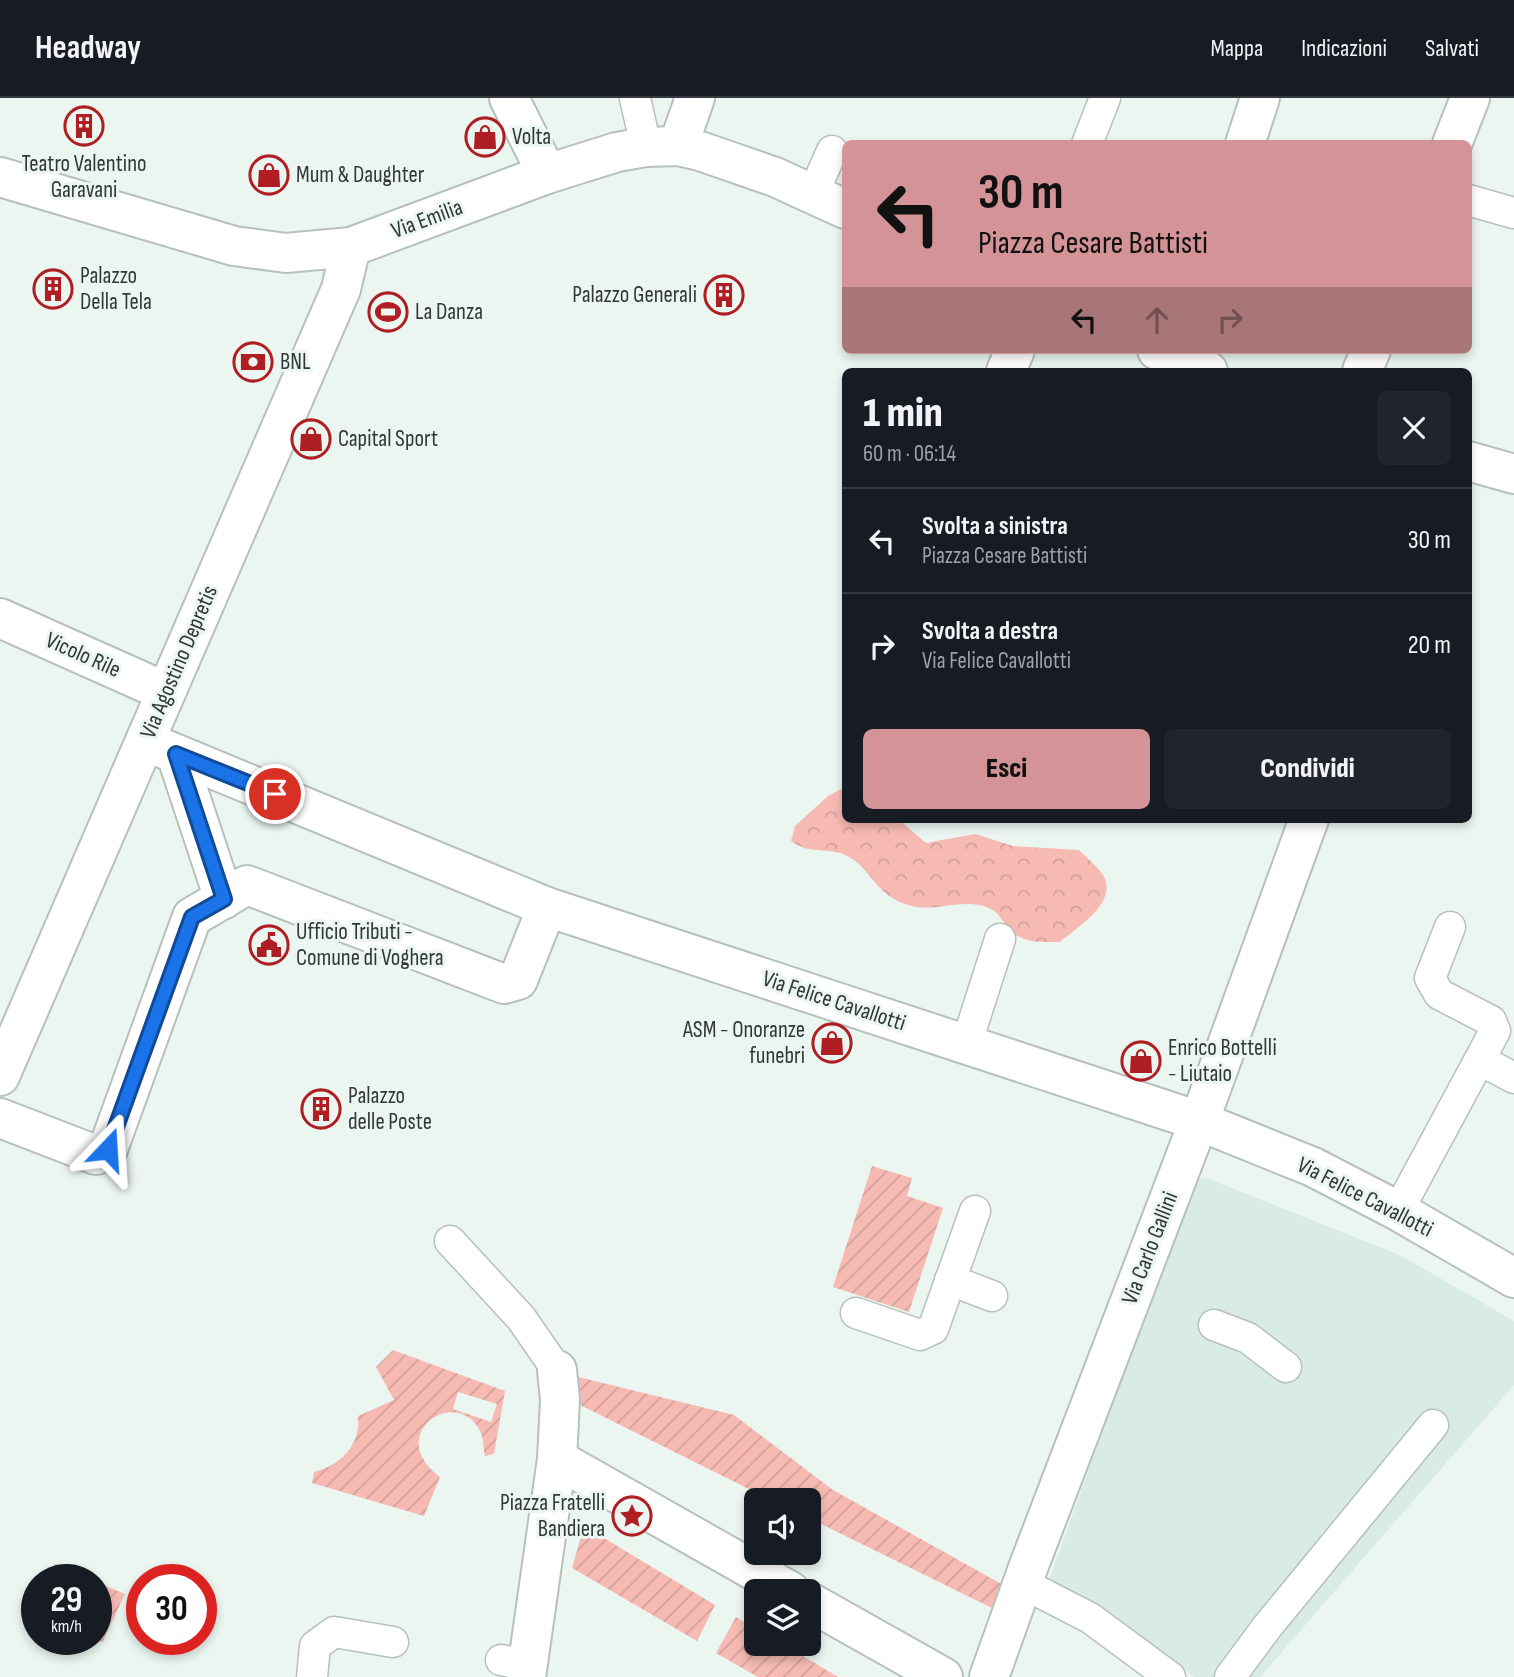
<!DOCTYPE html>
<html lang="it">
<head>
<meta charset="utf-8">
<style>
	body { margin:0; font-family:"Sofia Sans Condensed",sans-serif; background:#20242c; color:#f1f3f6; height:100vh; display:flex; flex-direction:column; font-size:26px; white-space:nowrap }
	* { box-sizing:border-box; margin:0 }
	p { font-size:23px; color:#9ea1a6 }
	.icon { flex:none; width:38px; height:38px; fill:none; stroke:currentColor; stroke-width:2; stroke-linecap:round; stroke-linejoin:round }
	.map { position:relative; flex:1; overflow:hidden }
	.drawer { position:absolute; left:842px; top:270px; width:630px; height:455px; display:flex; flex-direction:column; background:#171b24; border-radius:10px; box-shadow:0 4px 10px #0003 }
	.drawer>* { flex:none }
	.hud { position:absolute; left:842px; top:42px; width:630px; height:214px; border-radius:10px; box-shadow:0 4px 10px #0003; background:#d39397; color:#111; overflow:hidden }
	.buttons { position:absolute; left:744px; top:1390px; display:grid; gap:14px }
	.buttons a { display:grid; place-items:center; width:77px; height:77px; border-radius:10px; background:#171b24; box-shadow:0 4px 10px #0003; font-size:35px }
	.speed { position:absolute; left:21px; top:1466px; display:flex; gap:14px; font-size:35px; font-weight:700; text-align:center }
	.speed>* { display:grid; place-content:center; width:91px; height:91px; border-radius:50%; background:#171b24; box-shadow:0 4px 10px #0003; line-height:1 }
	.speed small { font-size:18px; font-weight:400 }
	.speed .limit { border:10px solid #d22; background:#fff; color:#111 }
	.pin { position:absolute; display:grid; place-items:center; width:60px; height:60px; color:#fff; margin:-30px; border:4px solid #fff; border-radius:50%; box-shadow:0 2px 7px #0007 }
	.me { position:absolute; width:77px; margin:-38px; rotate:20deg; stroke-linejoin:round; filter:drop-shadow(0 0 5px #0008) }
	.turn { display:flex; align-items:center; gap:24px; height:147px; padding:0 21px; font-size:32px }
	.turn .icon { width:91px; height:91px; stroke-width:2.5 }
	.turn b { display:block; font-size:49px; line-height:60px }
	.lanes { display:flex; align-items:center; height:66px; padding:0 21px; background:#0003; justify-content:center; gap:35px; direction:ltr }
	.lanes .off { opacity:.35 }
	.round { display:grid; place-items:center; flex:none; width:74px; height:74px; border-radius:10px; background:#20242c }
	.summary { display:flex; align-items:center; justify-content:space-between; height:119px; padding:0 21px }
	h1 { font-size:42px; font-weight:800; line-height:52px }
	.cta { display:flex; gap:14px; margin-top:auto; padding:14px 21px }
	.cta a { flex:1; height:80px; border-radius:10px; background:#d39397; color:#111; font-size:28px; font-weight:800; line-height:80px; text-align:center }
	.cta a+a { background:#20242c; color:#f1f3f6 }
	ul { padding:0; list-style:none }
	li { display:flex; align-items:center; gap:21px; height:105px; padding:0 21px; border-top:2px solid #363941 }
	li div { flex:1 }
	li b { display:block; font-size:26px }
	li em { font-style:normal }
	header { display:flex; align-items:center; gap:42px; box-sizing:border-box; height:98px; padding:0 35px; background:#171b24; border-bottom:2px solid #363941 }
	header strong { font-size:33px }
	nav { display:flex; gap:38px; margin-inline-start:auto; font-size:24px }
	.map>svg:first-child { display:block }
</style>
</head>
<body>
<header>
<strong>Headway</strong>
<nav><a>Mappa</a><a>Indicazioni</a><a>Salvati</a></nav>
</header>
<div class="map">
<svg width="1514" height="1579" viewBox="0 0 1514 1579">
	<defs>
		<pattern id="forest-crowns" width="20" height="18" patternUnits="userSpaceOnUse" patternTransform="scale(1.75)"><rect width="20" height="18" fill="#f6bab3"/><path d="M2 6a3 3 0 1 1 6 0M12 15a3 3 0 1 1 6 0" fill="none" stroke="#d3a09b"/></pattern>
		<pattern id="garden-furrows" width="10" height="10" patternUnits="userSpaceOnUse" patternTransform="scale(1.75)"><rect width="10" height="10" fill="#f6bab3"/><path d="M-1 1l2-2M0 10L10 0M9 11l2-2" fill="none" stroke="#d3a09b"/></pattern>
	</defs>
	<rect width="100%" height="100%" fill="#ebf6f1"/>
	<path fill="#d9ece3" d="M1204 1079 1400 1157 1514 1223V1287L1260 1579H1194L1103 1511 1047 1488 1150 1199 1199 1082Z"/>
	<path fill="url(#forest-crowns)" d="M845 689V721H898L926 745 975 736 1013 748 1079 752C1087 760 1101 771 1105 781 1115 807 1076 830 1060 844 1039 844 1021 846 1006 828 1003 823 998 815 993 812 965 797 936 816 908 807 873 796 871 769 847 758 828 748 811 758 791 743L795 728 828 698Z"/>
	<g fill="url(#garden-furrows)" fill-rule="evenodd">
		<path d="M872 1068 912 1080 907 1098 943 1110 909 1214 833 1189Z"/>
		<path d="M393 1252 505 1293 494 1356 485 1358C483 1349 484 1340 479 1331 454 1288 384 1337 440 1379L424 1418 312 1385 314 1374C341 1367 361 1347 358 1318L394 1302 376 1269ZM458 1294 497 1306 491 1324 453 1311Z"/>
		<path d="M570 1277 734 1317 833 1392 1005 1488 996 1512 809 1420 808 1402H771L572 1303Z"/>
		<path d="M584 1428 715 1507 697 1543 572 1470Z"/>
		<path d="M55 1466 92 1482H47Z"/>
		<path d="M96 1484 125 1496 103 1543 94 1546 84 1542H96Z"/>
		<path d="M736 1519 756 1531V1545H781L838 1579H758L716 1555Z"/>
	</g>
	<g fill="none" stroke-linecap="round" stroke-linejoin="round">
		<g stroke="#b6c1bc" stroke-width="33">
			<g id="service">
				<path d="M635 0 646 49"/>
				<path d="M1087 46 1105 0"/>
				<path d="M813 96 832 53"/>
				<path d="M1468 102 1514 115"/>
				<path d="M966 947 1000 841"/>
				<path d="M1480 962 1514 980"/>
				<path d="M1398 1113 1495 933 1491 923 1439 896 1430 880 1450 829"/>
				<path d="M450 1143 521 1220 557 1272"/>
				<path d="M950 1182 992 1198"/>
				<path d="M856 1215 920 1237 933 1231 975 1113"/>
				<path d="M1214 1227 1248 1240 1286 1269"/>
				<path d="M1022 1485 1090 1520 1170 1579"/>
				<path d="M501 1562 527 1567"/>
				<path d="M312 1579 315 1548 334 1534 393 1544"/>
				<path d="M1230 1579 1267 1529 1433 1327"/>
			</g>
		</g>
		<g stroke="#b6c1bc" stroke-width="42">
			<g id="pedestrian">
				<path d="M509 0 547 76"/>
				<path d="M1245 46 1260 0"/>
				<path d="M678 48 695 0"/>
				<path d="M0 79 234 148 286 155 351 149 547 76 617 54 646 49 678 48 700 53 775 79 845 111"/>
				<path d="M1157 252 1208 273"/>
				<path d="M1006 273 1015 252"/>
				<path d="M145 643 341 191 351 149"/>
			</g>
		</g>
		<g stroke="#b6c1bc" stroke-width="42">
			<g id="minor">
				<path d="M1452 46 1470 0"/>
				<path d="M1362 273 1371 252"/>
				<path d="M1468 363 1514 376"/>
				<path d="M0 520 166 594"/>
				<path d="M176 656 224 801"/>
				<path d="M0 978 145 643 547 809 1199 1023 1313 1069 1398 1113 1514 1180"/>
				<path d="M0 1020 96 1057 108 1051 192 819 247 787 504 886 518 882 547 809"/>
				<path d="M557 1272 560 1302 557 1361"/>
				<path d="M808 1503 943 1579"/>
				<path d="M526 1579 557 1361 790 1493"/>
				<path d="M989 1579 1028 1470 1207 1002 1309 721"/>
			</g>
		</g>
		<use href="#service" stroke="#fff" stroke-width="30"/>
		<use href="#pedestrian" stroke="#fff" stroke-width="38"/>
		<use href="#minor" stroke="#fff" stroke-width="38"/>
	</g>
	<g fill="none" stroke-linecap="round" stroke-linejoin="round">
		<g stroke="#114b97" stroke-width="18">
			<path id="route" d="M108 1051 192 819 224 801 176 656 275 696"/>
		</g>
		<use href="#route" stroke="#1a73e8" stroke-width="12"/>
	</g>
	<defs>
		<g id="building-ring" transform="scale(2.0125)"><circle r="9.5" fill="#ebf6f1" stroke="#af1e22" stroke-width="1.5"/><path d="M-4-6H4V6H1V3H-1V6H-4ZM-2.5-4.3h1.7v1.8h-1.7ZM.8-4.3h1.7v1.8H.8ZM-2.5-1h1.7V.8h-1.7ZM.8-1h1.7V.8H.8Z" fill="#af1e22"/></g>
		<g id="shop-ring" transform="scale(2.0125)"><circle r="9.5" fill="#ebf6f1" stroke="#af1e22" stroke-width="1.5"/><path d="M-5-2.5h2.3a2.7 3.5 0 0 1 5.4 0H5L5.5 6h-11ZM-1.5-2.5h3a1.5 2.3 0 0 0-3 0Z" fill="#af1e22"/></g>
		<g id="stadium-ring" transform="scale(2.0125)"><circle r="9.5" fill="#ebf6f1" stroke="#af1e22" stroke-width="1.5"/><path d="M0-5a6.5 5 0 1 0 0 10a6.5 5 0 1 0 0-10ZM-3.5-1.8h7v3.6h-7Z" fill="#af1e22"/></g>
		<g id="bank-ring" transform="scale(2.0125)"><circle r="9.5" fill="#ebf6f1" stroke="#af1e22" stroke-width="1.5"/><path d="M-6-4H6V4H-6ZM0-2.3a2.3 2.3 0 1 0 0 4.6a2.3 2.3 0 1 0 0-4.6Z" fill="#af1e22"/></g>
		<g id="civic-ring" transform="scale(2.0125)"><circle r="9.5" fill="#ebf6f1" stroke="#af1e22" stroke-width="1.5"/><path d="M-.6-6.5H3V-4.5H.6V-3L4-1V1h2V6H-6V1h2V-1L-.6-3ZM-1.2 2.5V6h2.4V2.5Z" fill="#af1e22"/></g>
		<g id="sight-ring" transform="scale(2.0125)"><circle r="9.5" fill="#ebf6f1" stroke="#af1e22" stroke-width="1.5"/><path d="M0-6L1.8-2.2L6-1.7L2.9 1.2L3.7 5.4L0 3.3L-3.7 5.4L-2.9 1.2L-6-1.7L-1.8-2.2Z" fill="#af1e22"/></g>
	</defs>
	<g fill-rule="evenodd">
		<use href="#building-ring" x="84" y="28"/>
		<use href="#shop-ring" x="485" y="39"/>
		<use href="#shop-ring" x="269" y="77"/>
		<use href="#building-ring" x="53" y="191"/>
		<use href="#building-ring" x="724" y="197"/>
		<use href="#stadium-ring" x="388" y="214"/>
		<use href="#bank-ring" x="253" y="264"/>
		<use href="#shop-ring" x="311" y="341"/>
		<use href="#civic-ring" x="269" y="847"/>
		<use href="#shop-ring" x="832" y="945"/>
		<use href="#shop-ring" x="1141" y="963"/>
		<use href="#building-ring" x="321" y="1011"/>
		<use href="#sight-ring" x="632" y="1418"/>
	</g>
	<g text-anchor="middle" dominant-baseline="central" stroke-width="6" stroke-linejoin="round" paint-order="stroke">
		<g font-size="23" fill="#333735" stroke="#ebf6f1" text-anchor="start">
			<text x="512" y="39">Volta</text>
			<text x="84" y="66" text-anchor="middle">Teatro Valentino<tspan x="84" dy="26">Garavani</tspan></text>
			<text x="296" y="77">Mum &amp; Daughter</text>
			<text x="80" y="178">Palazzo<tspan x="80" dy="26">Della Tela</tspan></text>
			<text x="697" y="197" text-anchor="end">Palazzo Generali</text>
			<text x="415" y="214">La Danza</text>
			<text x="280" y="264">BNL</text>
			<text x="338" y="341">Capital Sport</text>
			<text x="296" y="834">Ufficio Tributi -<tspan x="296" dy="26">Comune di Voghera</tspan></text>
			<text x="805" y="932" text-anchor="end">ASM - Onoranze<tspan x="805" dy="26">funebri</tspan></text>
			<text x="1168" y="950">Enrico Bottelli<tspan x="1168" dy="26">- Liutaio</tspan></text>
			<text x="348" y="998">Palazzo<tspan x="348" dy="26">delle Poste</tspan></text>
			<text x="605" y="1405" text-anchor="end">Piazza Fratelli<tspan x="605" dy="26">Bandiera</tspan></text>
		</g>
		<g font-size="23" fill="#333735" stroke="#ebf6f1">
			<text transform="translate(427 121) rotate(-20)">Via Emilia</text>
			<text transform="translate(83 557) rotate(24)">Vicolo Rile</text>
			<text transform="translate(179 564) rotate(-67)">Via Agostino Depretis</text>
			<text transform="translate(834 903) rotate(18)">Via Felice Cavallotti</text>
			<text transform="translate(1365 1099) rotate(27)">Via Felice Cavallotti</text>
			<text transform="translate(1150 1150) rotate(-69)">Via Carlo Gallini</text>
		</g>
	</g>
</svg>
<div class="buttons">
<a><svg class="icon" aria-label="sound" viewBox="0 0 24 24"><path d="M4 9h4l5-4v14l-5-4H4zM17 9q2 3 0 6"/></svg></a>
<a><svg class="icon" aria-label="layers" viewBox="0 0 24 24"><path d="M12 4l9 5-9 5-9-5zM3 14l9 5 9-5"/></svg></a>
</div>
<div class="speed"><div>29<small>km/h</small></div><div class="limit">30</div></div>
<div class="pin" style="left:275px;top:696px;background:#d93025"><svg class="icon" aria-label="arrive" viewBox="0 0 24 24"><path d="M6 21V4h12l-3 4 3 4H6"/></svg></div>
<svg class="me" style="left:108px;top:1051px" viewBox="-20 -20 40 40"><path d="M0-17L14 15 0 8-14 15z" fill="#1a73e8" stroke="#fff" stroke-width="4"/></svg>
<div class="hud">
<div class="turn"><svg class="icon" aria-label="left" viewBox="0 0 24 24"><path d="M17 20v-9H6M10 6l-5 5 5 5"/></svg><div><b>30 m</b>Piazza Cesare Battisti</div></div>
<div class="lanes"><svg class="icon" aria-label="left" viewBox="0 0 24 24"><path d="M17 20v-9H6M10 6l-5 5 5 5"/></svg><svg class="icon off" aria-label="ahead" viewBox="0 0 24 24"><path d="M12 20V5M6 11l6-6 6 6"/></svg><svg class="icon off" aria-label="right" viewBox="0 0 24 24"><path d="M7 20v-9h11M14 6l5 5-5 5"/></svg></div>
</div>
<section class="drawer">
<div class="summary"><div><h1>1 min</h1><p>60 m · 06:14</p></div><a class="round"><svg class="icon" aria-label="close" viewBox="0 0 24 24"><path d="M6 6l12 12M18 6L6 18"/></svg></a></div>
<ul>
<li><svg class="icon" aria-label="left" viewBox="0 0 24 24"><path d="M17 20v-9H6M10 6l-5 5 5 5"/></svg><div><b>Svolta a sinistra</b><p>Piazza Cesare Battisti</p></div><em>30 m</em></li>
<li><svg class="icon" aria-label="right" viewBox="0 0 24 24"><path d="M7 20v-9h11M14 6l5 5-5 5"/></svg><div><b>Svolta a destra</b><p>Via Felice Cavallotti</p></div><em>20 m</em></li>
</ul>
<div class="cta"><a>Esci</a><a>Condividi</a></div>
</section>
</div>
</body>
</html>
